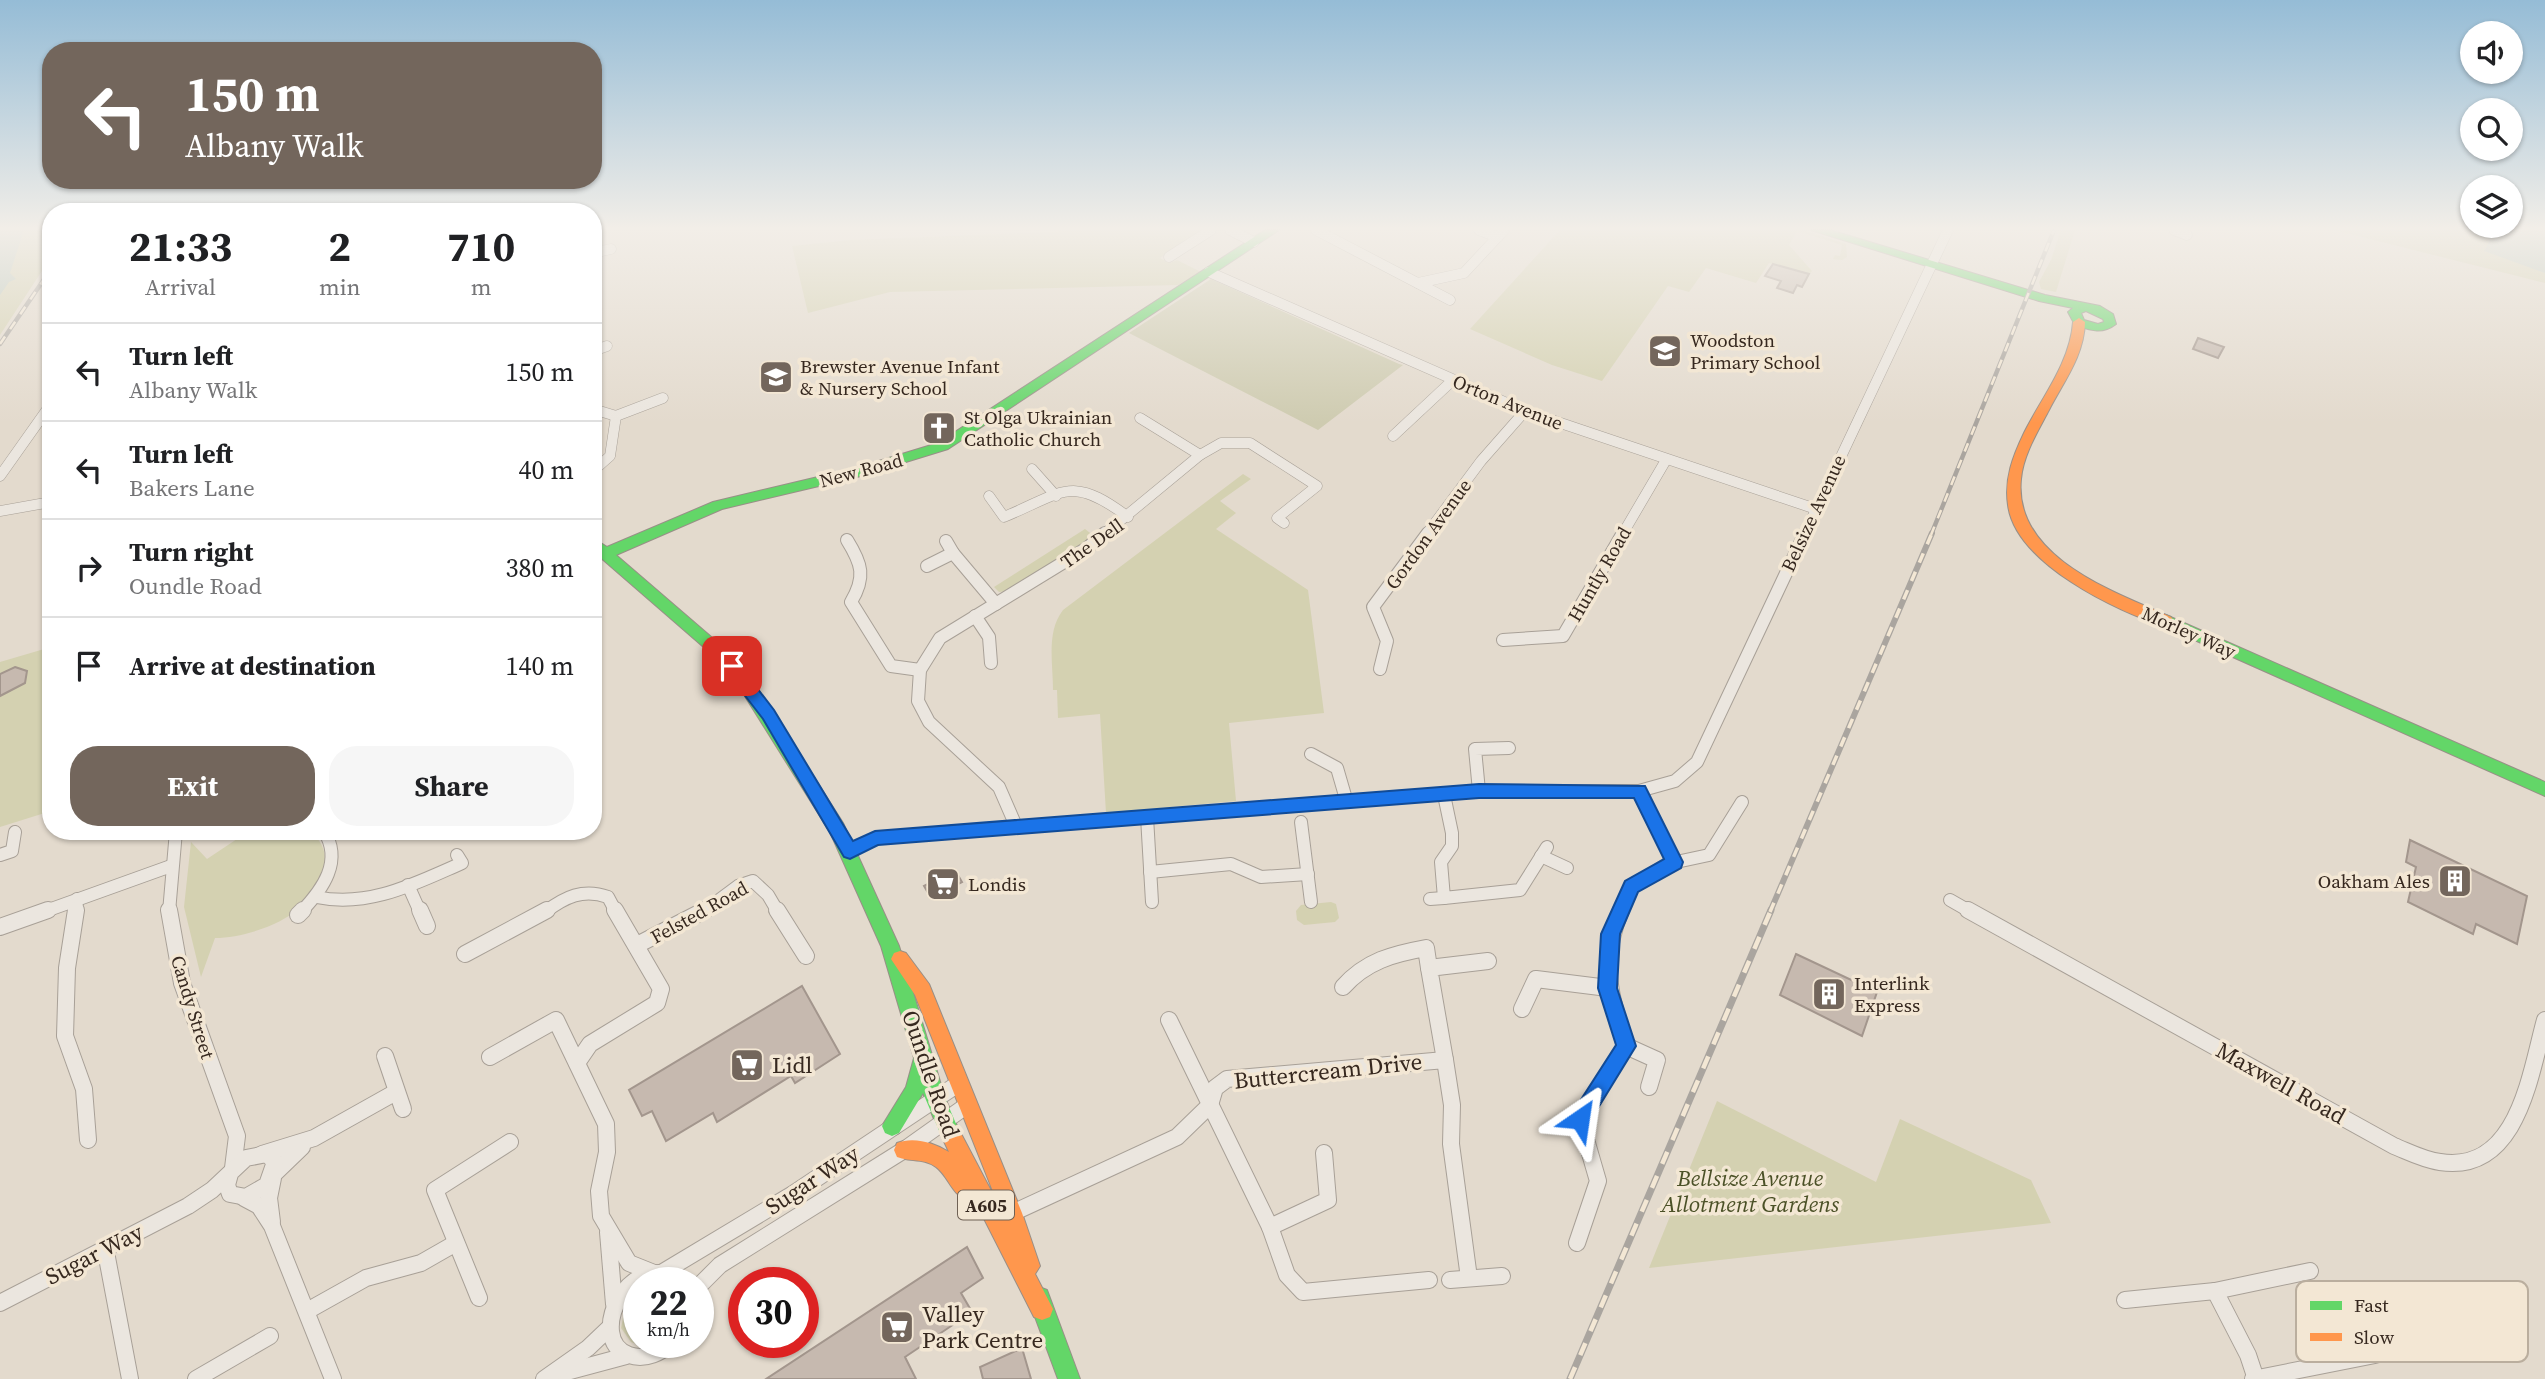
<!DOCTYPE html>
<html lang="en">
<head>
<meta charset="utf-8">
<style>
	body { margin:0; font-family:"Source Serif 4",serif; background:#f6f6f6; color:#202124; height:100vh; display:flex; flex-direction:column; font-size:26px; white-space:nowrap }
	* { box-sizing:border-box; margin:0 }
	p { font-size:23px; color:#757577 }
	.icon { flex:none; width:38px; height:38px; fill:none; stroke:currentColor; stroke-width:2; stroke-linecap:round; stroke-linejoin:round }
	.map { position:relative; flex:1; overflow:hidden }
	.sheet { position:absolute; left:42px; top:203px; width:560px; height:637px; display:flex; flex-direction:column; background:#fff; border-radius:28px; box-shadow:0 2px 5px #0004 }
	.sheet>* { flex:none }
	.banner { position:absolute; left:42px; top:42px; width:560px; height:147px; border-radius:28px; box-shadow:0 2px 5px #0004; background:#73665c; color:#fff; overflow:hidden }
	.fabs { position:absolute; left:2460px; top:21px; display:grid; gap:14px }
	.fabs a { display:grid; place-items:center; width:63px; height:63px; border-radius:50%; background:#fff; box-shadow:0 2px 5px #0004; font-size:35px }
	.speed { position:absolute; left:623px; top:1267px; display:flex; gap:14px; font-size:35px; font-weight:700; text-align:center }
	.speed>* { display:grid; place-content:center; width:91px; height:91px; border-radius:50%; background:#fff; box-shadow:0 2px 5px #0004; line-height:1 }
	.speed small { font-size:18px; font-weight:400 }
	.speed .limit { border:10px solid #d22; background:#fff; color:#111 }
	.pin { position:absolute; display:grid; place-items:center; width:60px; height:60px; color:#fff; margin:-30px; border-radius:14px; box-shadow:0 4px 10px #0006 }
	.me { position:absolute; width:77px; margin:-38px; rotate:32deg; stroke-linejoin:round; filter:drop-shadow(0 0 5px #0008) }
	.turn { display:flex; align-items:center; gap:24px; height:147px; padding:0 28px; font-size:32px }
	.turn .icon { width:91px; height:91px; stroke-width:2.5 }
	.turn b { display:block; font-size:49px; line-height:60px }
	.eta { display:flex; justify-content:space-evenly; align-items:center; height:119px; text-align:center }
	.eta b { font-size:42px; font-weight:700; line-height:49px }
	.cta { display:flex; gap:14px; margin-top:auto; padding:14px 28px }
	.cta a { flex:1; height:80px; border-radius:28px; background:#73665c; color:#fff; font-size:28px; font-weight:700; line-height:80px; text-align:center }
	.cta a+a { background:#f6f6f6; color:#202124 }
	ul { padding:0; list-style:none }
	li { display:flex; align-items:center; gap:21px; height:98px; padding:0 28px; border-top:2px solid #e0e0e0 }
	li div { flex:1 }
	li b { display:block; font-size:26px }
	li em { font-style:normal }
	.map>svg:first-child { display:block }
</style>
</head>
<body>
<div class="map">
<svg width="2545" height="1379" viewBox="0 0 2545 1379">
	<rect width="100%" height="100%" fill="#e3dacd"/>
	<g fill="#d4d1b1">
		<path d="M0 230H51V257L0 335Z"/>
		<path d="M1095 230H1203L1160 258 1170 263 1177 260 1201 272 1178 285 890 292 808 313 792 246 851 240Z"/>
		<path d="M1560 230H1803L1846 244 1847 257 1842 260 1833 259 1835 255 1840 256 1842 245 1797 231 1789 245 1812 271 1809 274 1769 263 1756 283 1706 268 1689 292 1668 286 1602 381 1552 365 1470 329Z"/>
		<path d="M2061 230H2075L2056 292 2041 289 2039 282 2051 260Z"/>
		<path d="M2334 230H2487L2489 242 2515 261 2545 273V283Z"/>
		<path d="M1243 474 1251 479 1220 501 1236 513 1216 529 1308 590 1324 713 1229 723 1236 801 1106 813 1100 714 1058 718 1057 690H1053C1053 663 1046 632 1063 610Z"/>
		<path d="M1085 529 1094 536 1008 591 999 592 994 587Z"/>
		<path d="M51 647V811L0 827V662Z"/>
		<path d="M256 831C271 831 297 826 310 833 320 838 325 849 325 860 324 912 257 937 215 938L201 977 184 907 191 842 207 859 243 835Z"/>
		<path d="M1331 902 1336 904 1339 918 1335 922 1304 925 1297 920 1296 911 1301 905Z"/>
		<path d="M1717 1101 1876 1182 1900 1119 2031 1180 2051 1223 1649 1268Z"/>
		<path d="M639 1292V1342H653L639 1345 631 1342 621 1328 625 1308Z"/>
	</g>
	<path fill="#cecbb0" d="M1211 279 1399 364 1403 365 1318 430 1129 333Z"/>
	<g fill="#b9c7bc">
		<path d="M0 230H24L10 273 16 279 9 282 0 295Z"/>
		<path d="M2487 230H2545V273L2484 251 2489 242Z"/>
	</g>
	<g fill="#c6b9af" stroke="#a3968d" stroke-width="2">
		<path d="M1773 264 1809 274 1802 287 1797 285 1793 293 1777 288 1781 281 1765 276Z"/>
		<path d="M2198 338 2224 347 2218 358 2193 349Z"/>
		<path d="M15 667 27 671 25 683 0 696V674Z"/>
		<path d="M2410 840 2527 896 2517 944 2476 924 2473 934 2408 902 2416 867 2406 862Z"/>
		<path d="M955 870 962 882 931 898 924 886Z"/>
		<path d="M1796 954 1877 992 1862 1036 1780 995Z"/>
		<path d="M802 986 840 1054 795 1083 791 1076 717 1122 713 1113 666 1141 652 1111 642 1116 629 1090Z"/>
		<path d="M967 1247 983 1278 961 1293 972 1312 905 1357 916 1379H766Z"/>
		<path d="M1022 1348 1031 1379H983L980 1367Z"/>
	</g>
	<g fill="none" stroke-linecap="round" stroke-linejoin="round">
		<g stroke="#a8a097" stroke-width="11">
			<g id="street-far2">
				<path d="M1230 230 1254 242"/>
				<path d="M1316 230 1450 300"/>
				<path d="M1479 230 1498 237"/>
				<path d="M2174 230 2187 235"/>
				<path d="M593 253 611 249"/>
				<path d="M1169 257 1211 230"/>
				<path d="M1209 272 1525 411 1816 509"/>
				<path d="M1418 283 1464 273 1504 230"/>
				<path d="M593 351 607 346"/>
				<path d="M593 409 616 416"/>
				<path d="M1140 418 1200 455"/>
				<path d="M1393 436 1453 380"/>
				<path d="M1032 469 1056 496"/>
				<path d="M593 471 610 456 616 416 663 398"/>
				<path d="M0 476 51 404"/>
				<path d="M989 496 1004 517C1064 492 1071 474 1128 517"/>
				<path d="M0 511 51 502"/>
				<path d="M1103 535 1200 455 1221 443H1250L1317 486 1277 518 1284 523"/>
				<path d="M1426 535 1481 461 1525 411"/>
				<path d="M1622 535 1666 460"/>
				<path d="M1804 535 1948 230"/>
			</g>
		</g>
		<g stroke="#a8a097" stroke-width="14">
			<g id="street-far1">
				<path d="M847 540C862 564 866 577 851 602L891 666 920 670"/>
				<path d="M946 541 953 553"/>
				<path d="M927 566 953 553 996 604"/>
				<path d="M975 616 989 637 991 663"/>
				<path d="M1503 640 1563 636 1623 533"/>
				<path d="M1380 669 1387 641 1373 607 1428 533"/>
				<path d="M1311 754 1337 768 1346 799"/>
				<path d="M1479 791 1475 749 1509 748"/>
				<path d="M1639 791 1674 862"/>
				<path d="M1444 795 1452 833V846L1441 862 1444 898 1520 890 1547 847"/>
				<path d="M1147 817 1152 902"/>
				<path d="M1301 822 1311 902"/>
				<path d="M1016 826 999 787 929 722 918 701 920 670 940 638 1087 548 1105 533"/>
				<path d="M850 851 875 838 1479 791H1639L1675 781 1697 762 1805 533"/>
				<path d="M0 855 12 851 15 832"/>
				<path d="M1541 856 1567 868"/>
				<path d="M1150 872 1231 864 1261 877 1308 874"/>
				<path d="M408 885 420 912"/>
				<path d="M316 897C369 908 414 884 462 863L457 855"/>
				<path d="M1430 899 1444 898"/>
				<path d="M1950 900 1971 912"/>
				<path d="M43 912 171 866"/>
				<path d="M76 912 77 899"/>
				<path d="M169 912 176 831"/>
				<path d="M301 912C323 889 343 861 324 831"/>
				<path d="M545 912C565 897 583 888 608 897L616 912"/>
				<path d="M703 912 738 886 753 881 768 895 778 912"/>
				<path d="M1620 912 1631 887 1667 864 1709 855 1742 802"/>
			</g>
		</g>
		<g stroke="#a8a097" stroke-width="18">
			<g id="street">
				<path d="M76 910 67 968 65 1036 84 1089 88 1140"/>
				<path d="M169 910 182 983 237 1136 233 1168"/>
				<path d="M420 910 427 926"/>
				<path d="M777 910 806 956"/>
				<path d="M1968 910 2394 1146C2409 1152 2424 1160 2440 1162 2518 1174 2530 1074 2545 1020"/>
				<path d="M298 915 303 910"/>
				<path d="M0 927 48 910"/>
				<path d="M637 945 705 910"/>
				<path d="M465 954 547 910"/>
				<path d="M1343 987C1366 961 1393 954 1426 948L1429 968"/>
				<path d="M1522 1009 1536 979 1608 988"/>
				<path d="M1169 1020 1270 1227 1287 1275 1303 1292 1429 1280"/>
				<path d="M1626 1046 1657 1060 1649 1087"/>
				<path d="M385 1056 403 1109"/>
				<path d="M490 1057 556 1020 606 1124 607 1152 599 1191 601 1216 629 1263 654 1273"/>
				<path d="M1445 1060 1429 968 1488 961"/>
				<path d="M577 1063 590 1044 657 1003 661 989 615 910"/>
				<path d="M262 1154 314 1138 396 1092"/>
				<path d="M275 1173 302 1147"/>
				<path d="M244 1198 259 1206 272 1226 333 1379"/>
				<path d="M1008 1215 1177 1137 1210 1105 1215 1088 1227 1079 1445 1060 1452 1105 1451 1144 1469 1278"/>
				<path d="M272 1222 269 1198 273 1178"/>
				<path d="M1270 1227 1328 1200 1324 1153"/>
				<path d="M608 1232 614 1304"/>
				<path d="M1577 1243 1598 1181 1580 1119 1626 1046C1610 995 1599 962 1621 910"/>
				<path d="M105 1247 130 1379"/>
				<path d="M663 1272 793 1194 958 1084"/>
				<path d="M1450 1280 1502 1276"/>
				<path d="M698 1287 720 1265 904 1150 966 1106"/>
				<path d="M2215 1291 2248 1355 2256 1379"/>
				<path d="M479 1298 435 1190 510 1142"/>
				<path d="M2125 1300 2215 1291 2310 1271"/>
				<path d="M0 1303 188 1206 212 1190 246 1158 267 1154 275 1162 267 1185 246 1197 230 1194 227 1185 230 1174"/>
				<path d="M307 1311 366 1278 421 1263 456 1243"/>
				<path d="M674 1342C661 1352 646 1361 629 1355 584 1340 630 1242 685 1283"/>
				<path d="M559 1374 626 1356"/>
				<path d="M196 1379 270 1336"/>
				<path d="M544 1379 588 1348 608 1329"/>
				<path d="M2253 1379 2375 1355"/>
			</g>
		</g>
		<g stroke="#988f87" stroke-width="2">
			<g id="fast">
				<path d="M1265 230H1279L948 449 857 477 722 509 616 555 724 648 750 677 843 823 899 946 945 1098 960 1133 957 1140 950 1143 943 1140 923 1093 899 1133 892 1136 885 1133 882 1126 906 1087 914 1058 881 946 830 832 738 685 714 656 593 551V538L607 547 713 502 856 468 938 443Z"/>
				<path d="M1811 230H1830L2045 295 2100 306 2113 314 2116 324C2102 335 2090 330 2075 325L2068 312 2073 308 2039 301ZM2086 311 2103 319 2104 322 2098 324 2084 320 2081 313Z"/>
				<path d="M2166 615 2545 782V796L2161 625 2158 621 2161 617Z"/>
				<path d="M1039 1287 1047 1290 1080 1379H1058L1028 1298 1031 1290Z"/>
			</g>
		</g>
		<g stroke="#988f87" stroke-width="2">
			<g id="slow">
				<path d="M2079 318 2085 322C2084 356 2064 381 2049 410 2038 431 2023 455 2021 479 2013 557 2114 592 2171 617L2174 621 2171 625 2166 627C2116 611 2015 563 2008 505 2004 479 2013 456 2024 433 2042 397 2070 363 2073 322Z"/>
				<path d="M900 951 906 953 929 984 1022 1213 1040 1266 1035 1274 1053 1309 1050 1317 1042 1320 1034 1317 973 1197 966 1200C952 1194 948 1176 936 1167 924 1158 910 1162 897 1157L894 1150 897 1143C914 1136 934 1143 949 1152L940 1133 943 1126 950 1123 957 1126 998 1204 915 995 891 959 894 953Z"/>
			</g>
		</g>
		<use href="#street-far2" stroke="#ebe6df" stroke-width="10"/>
		<use href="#street-far1" stroke="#ebe6df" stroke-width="12"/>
		<use href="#street" stroke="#ebe6df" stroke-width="16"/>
		<use href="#fast" fill="#63d668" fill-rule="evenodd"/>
		<use href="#slow" fill="#ff974d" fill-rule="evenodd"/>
		<g stroke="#aaa59f" stroke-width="4.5">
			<g id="rail-far2">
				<path d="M0 344 51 269"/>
				<path d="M1931 535 2054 230"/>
			</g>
		</g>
		<g stroke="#aaa59f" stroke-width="6">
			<path id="rail-far1" d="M1770 912 1932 533"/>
		</g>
		<g stroke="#aaa59f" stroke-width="7">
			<path id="rail" d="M1570 1379 1771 910"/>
		</g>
		<use href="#rail-far2" stroke="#f3e7d4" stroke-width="2.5" stroke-dasharray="9" stroke-linecap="butt"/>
		<use href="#rail-far1" stroke="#f3e7d4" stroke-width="3.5" stroke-dasharray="10" stroke-linecap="butt"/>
		<use href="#rail" stroke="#f3e7d4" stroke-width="4.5" stroke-dasharray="13" stroke-linecap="butt"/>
	</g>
	<linearGradient id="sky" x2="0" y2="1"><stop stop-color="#95bcd6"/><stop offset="0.54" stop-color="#f2eee8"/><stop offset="1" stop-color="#f2eee8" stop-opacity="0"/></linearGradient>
	<rect width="2545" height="423" fill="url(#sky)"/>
	<path fill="#1a73e8" stroke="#114b97" stroke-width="2" d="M732 660 737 662 774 710 853 841 875 831 1479 784 1645 786 1683 862 1681 868 1638 892 1620 934 1617 988 1636 1046 1587 1126 1580 1128 1573 1126 1570 1119 1573 1112 1616 1045 1598 988 1601 934 1625 881 1664 859 1634 798H1479L878 845 850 859 844 857 763 719 726 671 724 666Z"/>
	<defs>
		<g id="school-square" transform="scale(1.75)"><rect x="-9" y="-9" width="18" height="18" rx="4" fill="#73665c" stroke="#f3e7d4"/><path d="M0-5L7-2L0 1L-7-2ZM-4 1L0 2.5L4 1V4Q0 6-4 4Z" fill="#fff"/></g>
		<g id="church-square" transform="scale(1.75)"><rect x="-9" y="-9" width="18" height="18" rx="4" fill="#73665c" stroke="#f3e7d4"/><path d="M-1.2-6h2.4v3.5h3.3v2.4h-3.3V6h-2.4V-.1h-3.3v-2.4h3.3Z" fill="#fff"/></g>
		<g id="building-square" transform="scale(1.75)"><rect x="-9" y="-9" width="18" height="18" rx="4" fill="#73665c" stroke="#f3e7d4"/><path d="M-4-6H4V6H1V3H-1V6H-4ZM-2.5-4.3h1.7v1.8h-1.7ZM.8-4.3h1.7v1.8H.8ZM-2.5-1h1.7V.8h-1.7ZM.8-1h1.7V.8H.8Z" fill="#fff"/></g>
		<g id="supermarket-square" transform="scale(1.75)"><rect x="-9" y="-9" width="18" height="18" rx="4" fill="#73665c" stroke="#f3e7d4"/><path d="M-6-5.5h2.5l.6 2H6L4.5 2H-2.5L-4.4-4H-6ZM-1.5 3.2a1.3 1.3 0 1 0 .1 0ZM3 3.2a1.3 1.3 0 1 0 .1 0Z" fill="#fff"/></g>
	</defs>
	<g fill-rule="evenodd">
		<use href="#school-square" x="1665" y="351"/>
		<use href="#school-square" x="776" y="377"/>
		<use href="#church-square" x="939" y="428"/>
		<use href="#building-square" x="2455" y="881"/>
		<use href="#supermarket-square" x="943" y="884"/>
		<use href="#building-square" x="1829" y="994"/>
		<use href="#supermarket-square" x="747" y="1065"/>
		<use href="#supermarket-square" x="897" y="1327"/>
	</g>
	<g text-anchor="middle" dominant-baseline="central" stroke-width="7" stroke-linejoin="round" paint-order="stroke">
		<rect fill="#f3e7d4" stroke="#6f6155" stroke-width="2" x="958" y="1190.5" width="56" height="29" rx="5"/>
		<g font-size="18" font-weight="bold" fill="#36281f">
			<text x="986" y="1205">A605</text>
		</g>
		<g font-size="19" fill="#36281f" stroke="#f3e7d4" text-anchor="start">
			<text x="1690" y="340">Woodston<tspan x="1690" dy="22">Primary School</tspan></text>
			<text x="800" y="366">Brewster Avenue Infant<tspan x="800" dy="22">&amp; Nursery School</tspan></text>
			<text x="964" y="417">St Olga Ukrainian<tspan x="964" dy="22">Catholic Church</tspan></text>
			<text x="2430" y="881" text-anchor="end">Oakham Ales</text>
			<text x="968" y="884">Londis</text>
			<text x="1854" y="983">Interlink<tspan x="1854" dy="22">Express</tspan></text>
		</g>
		<g font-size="19" fill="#36281f" stroke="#f3e7d4">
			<text transform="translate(1508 402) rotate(22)">Orton Avenue</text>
			<text transform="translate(861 470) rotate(-15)">New Road</text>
			<text transform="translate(1813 513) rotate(-65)">Belsize Avenue</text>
			<text transform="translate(1428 534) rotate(-54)">Gordon Avenue</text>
			<text transform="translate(1092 543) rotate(-35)">The Dell</text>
			<text transform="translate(1599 574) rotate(-60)">Huntly Road</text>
			<text transform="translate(2189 632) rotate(24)">Morley Way</text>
			<text transform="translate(699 912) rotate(-29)">Felsted Road</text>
			<text transform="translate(193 1007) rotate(73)">Candy Street</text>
		</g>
		<g font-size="23" fill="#36281f" stroke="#f3e7d4" text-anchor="start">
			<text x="772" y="1065">Lidl</text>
			<text x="922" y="1314">Valley<tspan x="922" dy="26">Park Centre</tspan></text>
		</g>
		<g font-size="23" fill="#36281f" stroke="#f3e7d4">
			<text transform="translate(1328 1071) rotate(-6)">Buttercream Drive</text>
			<text transform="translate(931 1074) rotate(71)">Oundle Road</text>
			<text transform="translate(2281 1083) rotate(29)">Maxwell Road</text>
			<text transform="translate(812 1180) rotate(-33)">Sugar Way</text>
			<text transform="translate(94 1254) rotate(-27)">Sugar Way</text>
		</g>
		<g font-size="23" font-style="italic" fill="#4b5127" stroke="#f3e7d4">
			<text x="1750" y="1178">Bellsize Avenue<tspan x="1750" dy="26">Allotment Gardens</tspan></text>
		</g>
	</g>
	<rect x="2296" y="1281" width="232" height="81" rx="10" fill="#f3e7d4" stroke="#baae9e" stroke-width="2"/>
	<rect x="2310" y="1301" width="32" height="9" fill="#63d668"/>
	<rect x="2310" y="1333" width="32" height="8" fill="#ff974d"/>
	<g font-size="19" fill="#36281f">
		<text x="2354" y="1312">Fast</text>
		<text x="2354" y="1344">Slow</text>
	</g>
</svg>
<div class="fabs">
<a><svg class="icon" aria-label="sound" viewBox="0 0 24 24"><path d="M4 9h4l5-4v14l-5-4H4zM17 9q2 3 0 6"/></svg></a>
<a><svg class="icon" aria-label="search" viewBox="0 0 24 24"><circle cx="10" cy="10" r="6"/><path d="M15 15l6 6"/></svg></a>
<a><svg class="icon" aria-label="layers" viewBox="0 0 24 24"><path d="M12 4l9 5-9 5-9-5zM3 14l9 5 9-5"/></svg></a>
</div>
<div class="speed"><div>22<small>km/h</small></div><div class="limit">30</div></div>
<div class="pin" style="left:732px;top:666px;background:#d93025"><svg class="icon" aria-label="arrive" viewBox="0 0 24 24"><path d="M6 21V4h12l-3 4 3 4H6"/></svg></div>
<svg class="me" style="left:1580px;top:1119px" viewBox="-20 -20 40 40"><path d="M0-17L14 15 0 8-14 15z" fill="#1a73e8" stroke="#fff" stroke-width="4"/></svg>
<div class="banner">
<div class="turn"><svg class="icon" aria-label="left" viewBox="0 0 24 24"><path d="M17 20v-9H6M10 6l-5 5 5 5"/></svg><div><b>150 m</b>Albany Walk</div></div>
</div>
<section class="sheet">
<div class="eta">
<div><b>21:33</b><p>Arrival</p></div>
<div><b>2</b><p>min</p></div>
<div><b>710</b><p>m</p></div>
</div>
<ul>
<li><svg class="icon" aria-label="left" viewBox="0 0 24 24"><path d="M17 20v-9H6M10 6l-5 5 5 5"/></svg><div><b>Turn left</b><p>Albany Walk</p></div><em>150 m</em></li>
<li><svg class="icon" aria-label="left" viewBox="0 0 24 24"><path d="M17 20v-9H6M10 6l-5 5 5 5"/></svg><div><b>Turn left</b><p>Bakers Lane</p></div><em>40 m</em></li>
<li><svg class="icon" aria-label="right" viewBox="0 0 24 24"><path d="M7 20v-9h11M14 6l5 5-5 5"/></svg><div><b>Turn right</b><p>Oundle Road</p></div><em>380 m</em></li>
<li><svg class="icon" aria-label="arrive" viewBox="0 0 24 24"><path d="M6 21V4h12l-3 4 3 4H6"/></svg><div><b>Arrive at destination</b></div><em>140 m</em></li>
</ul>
<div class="cta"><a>Exit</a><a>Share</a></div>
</section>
</div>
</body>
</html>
